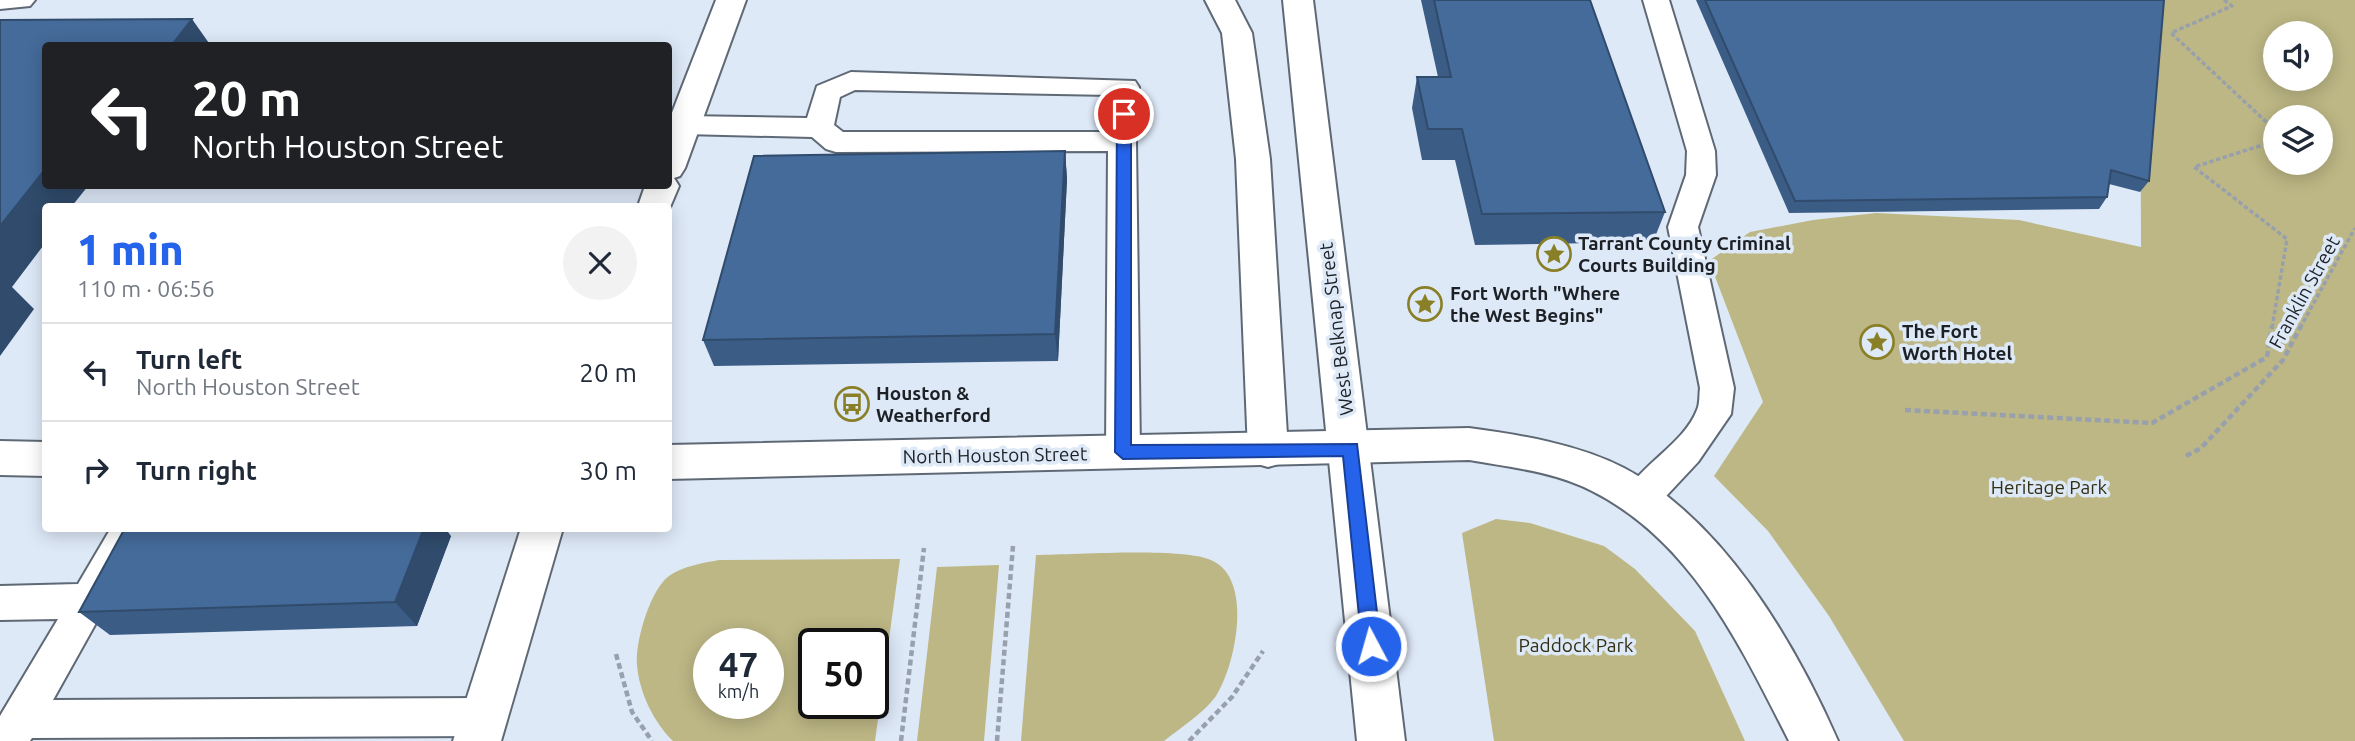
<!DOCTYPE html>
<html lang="en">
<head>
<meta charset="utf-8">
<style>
	body { margin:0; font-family:Ubuntu,sans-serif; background:#f2f2f3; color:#1f2937; height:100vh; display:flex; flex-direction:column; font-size:26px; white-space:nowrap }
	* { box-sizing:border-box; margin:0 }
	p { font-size:23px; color:#747a83 }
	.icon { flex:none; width:38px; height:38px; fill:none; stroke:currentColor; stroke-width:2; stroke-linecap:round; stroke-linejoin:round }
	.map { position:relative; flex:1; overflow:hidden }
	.details { position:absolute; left:42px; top:203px; width:630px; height:329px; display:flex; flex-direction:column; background:#fff; border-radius:7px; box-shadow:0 4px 18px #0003 }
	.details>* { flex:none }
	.guide { position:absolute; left:42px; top:42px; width:630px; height:147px; border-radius:7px; box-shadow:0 4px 18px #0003; background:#202124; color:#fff; overflow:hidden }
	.controls { position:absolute; left:2263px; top:21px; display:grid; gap:14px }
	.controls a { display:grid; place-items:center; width:70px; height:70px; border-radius:50%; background:#fff; box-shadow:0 4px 18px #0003; font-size:35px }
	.speed { position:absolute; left:693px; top:628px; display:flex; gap:14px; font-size:35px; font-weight:700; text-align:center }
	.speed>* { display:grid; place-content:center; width:91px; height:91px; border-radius:50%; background:#fff; box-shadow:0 4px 18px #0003; line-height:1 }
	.speed small { font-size:18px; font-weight:400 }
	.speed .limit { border:4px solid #111; border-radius:10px; background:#fff; color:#111 }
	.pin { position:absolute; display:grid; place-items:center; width:60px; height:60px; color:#fff; margin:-30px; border:4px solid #fff; border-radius:50%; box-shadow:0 2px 7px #0007 }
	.me { position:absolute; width:77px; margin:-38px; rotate:354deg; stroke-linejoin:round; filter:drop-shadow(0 0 5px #0008) }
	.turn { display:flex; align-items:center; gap:24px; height:147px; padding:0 35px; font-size:32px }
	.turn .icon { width:91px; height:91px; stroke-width:2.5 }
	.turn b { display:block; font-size:49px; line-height:60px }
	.round { display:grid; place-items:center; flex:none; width:74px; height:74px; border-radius:37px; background:#f2f2f3 }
	.summary { display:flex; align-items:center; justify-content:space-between; height:119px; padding:0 35px }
	h1 { font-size:42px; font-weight:800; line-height:52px; color:#2563eb }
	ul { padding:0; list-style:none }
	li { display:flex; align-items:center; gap:21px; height:98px; padding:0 35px; border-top:2px solid #e0e1e3 }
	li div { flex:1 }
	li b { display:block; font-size:26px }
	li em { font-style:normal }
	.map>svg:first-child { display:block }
</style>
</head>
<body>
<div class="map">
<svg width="2355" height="741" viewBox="0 0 2355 741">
	<rect width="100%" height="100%" fill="#dee9f8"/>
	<g fill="#bdb785" fill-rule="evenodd">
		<path d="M2140 0H2355V741H1904L1829 616 1768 531 1714 476 1763 402 1709 261 1750 232 1813 220 1876 213 2019 220 2141 247ZM2275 33H2320V79H2275ZM2275 117H2320V163H2275Z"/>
		<path d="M1496 519 1530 523 1604 546 1635 569 1695 631 1745 741H1494L1462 533Z"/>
		<path d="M1036 555C1074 555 1180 547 1211 560 1254 578 1236 665 1216 696 1204 713 1180 728 1164 741H1021Z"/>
		<path d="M900 559 875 741H673C654 723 639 692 637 665 635 642 650 590 669 576 683 566 703 563 719 560ZM768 644V704H709V644ZM873 644V704H814V644Z"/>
		<path d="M999 565 984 741H917L937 567Z"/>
	</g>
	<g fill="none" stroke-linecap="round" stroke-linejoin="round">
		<g stroke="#5f6975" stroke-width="4">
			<g id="lane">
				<path d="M1643 0H1669L1715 151 1716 175 1698 227 1734 388 1731 414 1698 462 1654 509 1641 513 1628 509 1623 498C1639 465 1684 444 1697 410 1700 404 1699 395 1700 388L1668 227 1686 175 1687 151Z"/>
				<path d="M851 72 1135 81 1139 87 1136 141 1140 452 1135 462 1123 466 1111 462 1106 452 1108 151 836 152 826 149 812 137 684 134 674 132 670 125 674 118 684 116 807 118 817 86ZM855 90 1111 95 1108 132H843L834 125 840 97Z"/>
				<path d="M111 528H149L53 700 485 698 499 704 505 717 499 730 485 736 32 738 30 741H0V716L58 619 0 620V586L78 584Z"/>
			</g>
		</g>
		<g stroke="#5f6975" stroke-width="4">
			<path id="street" d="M1205 0H1235L1252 33 1270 159 1288 451 1282 463 1268 467 1254 463 1248 451 1236 159 1222 33Z"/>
		</g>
		<g stroke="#5f6975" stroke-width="4">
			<g id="secondary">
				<path d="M0 0H35L30 6 0 9Z"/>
				<path d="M716 0H746L685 168 680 176 674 178 679 186 668 212V206H638L645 186H668V123Z"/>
				<path d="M1283 0H1313L1405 741H1357Z"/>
				<path d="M521 528H563L501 741H453Z"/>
			</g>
		</g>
		<g stroke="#5f6975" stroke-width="4">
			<g id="primary">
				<path d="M1469 428C1521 435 1577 444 1624 468 1723 520 1794 641 1838 741H1789C1741 647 1692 541 1592 491 1555 472 1510 467 1469 460L668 479V445Z"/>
				<path d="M0 441 46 442V476L0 475Z"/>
			</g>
		</g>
		<g stroke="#98a0ac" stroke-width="3.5" stroke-dasharray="4.5 2.5" stroke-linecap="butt">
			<path d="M2224 0 2232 6 2171 33 2275 130"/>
			<path d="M2272 328 2287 239 2194 167 2275 141"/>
			<path d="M2300 328 2355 228"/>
		</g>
		<g stroke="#98a0ac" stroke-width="4.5" stroke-dasharray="6 3.5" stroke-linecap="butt">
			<path d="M1905 410 2152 423 2267 357 2272 326"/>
			<path d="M2186 456 2201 448 2283 360 2301 326"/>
			<path d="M616 654 632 712 652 741"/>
			<path d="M901 741 924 548"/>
			<path d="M997 741 1013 546"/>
			<path d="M1189 741 1232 697 1263 651"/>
		</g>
		<use href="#lane" fill="#fff" fill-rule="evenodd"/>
		<use href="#street" fill="#fff" fill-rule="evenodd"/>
		<use href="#secondary" fill="#fff" fill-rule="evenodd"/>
		<use href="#primary" fill="#fff" fill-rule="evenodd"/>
	</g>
	<g fill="#3b5c84">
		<path d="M1421 0H1590L1665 212 1653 242 1475 245 1455 160H1422L1412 108 1417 77H1438Z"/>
		<path d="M1696 0H2164L2149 181 2140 192 2109 184 2107 197 2099 209 1789 213Z"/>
		<path d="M1065 151 1067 179 1058 361 714 366 703 340Z"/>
		<path d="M451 536 417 626 110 635 79 612Z"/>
	</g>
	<g fill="#304b6c">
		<path d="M192 19 211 46H171Z"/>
		<path d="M1065 151 1067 179 1058 361 1055 334Z"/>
		<path d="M46 168V186H88L72 206H46V242L12 287 34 309 0 356V226Z"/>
		<path d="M424 528H445L451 536 417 626 395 602Z"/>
	</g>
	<g fill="#456b9a" stroke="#304b6c" stroke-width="2">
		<path d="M1434 0H1590L1665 212 1482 214 1462 129H1428L1417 77H1451Z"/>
		<path d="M1705 0H2164L2149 181 2111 170 2107 197 1795 201Z"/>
		<path d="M192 19 171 46H46V168L0 226V20Z"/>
		<path d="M1065 151 1055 334 703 340 754 156Z"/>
		<path d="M125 528H424L395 602 79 612Z"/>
	</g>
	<path fill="#2563eb" stroke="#184099" stroke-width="2" d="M1124 110 1131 114V445L1357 444 1381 646 1378 652 1371 655 1365 652 1362 646 1343 456 1123 459 1115 452 1117 114Z"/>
	<defs>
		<g id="sight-ring" transform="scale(1.75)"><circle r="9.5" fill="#dee9f8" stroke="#897f26" stroke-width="1.5"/><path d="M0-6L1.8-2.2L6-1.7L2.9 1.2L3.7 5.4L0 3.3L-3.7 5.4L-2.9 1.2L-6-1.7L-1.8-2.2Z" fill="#897f26"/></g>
		<g id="bus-ring" transform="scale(1.75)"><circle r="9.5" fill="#dee9f8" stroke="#897f26" stroke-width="1.5"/><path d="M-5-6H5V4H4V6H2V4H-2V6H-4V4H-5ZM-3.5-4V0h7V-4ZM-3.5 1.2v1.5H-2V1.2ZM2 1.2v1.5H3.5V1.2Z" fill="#897f26"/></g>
	</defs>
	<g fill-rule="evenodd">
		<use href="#sight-ring" x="1554" y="254"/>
		<use href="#sight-ring" x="1425" y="304"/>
		<use href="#sight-ring" x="1877" y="342"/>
		<use href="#bus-ring" x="852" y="404"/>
	</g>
	<g text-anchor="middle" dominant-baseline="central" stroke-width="7" stroke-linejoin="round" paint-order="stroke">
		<g font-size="19" font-weight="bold" fill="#1d2126" stroke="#dee9f8" text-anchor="start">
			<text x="1578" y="243">Tarrant County Criminal<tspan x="1578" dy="22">Courts Building</tspan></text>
			<text x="1450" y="293">Fort Worth "Where<tspan x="1450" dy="22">the West Begins"</tspan></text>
			<text x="1902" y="331">The Fort<tspan x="1902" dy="22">Worth Hotel</tspan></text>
			<text x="876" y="393">Houston &amp;<tspan x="876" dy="22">Weatherford</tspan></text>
		</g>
		<g font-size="19" fill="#1d2126" stroke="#dee9f8">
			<text transform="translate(2304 292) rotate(-61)">Franklin Street</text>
			<text transform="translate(1336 329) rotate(-97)">West Belknap Street</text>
			<text transform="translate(995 455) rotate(-1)">North Houston Street</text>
		</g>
		<g font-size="19" fill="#322e11" stroke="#dee9f8">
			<text x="2049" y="487">Heritage Park</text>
			<text x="1576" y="645">Paddock Park</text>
		</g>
	</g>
</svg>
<div class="controls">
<a><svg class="icon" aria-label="sound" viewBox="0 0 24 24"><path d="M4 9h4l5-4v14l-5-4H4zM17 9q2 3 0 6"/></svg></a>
<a><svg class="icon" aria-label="layers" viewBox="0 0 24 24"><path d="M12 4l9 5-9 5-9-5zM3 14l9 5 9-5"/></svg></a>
</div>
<div class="speed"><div>47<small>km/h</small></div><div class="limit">50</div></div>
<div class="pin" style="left:1124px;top:114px;background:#d93025"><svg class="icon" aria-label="arrive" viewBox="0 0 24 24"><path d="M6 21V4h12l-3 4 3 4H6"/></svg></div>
<svg class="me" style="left:1371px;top:646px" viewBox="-20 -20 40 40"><circle r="17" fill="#2563eb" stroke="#fff" stroke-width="3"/><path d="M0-11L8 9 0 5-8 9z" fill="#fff"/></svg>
<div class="guide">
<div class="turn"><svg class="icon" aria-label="left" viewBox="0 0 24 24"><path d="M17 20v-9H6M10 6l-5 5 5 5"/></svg><div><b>20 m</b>North Houston Street</div></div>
</div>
<section class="details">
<div class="summary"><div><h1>1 min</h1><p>110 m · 06:56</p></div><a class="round"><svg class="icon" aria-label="close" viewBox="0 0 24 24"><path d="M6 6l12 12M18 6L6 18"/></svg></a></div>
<ul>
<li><svg class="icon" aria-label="left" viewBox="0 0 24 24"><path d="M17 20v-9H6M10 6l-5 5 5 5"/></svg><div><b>Turn left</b><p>North Houston Street</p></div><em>20 m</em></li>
<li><svg class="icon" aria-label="right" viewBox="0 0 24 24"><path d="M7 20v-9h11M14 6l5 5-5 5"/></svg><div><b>Turn right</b></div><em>30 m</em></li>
</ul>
</section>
</div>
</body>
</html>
